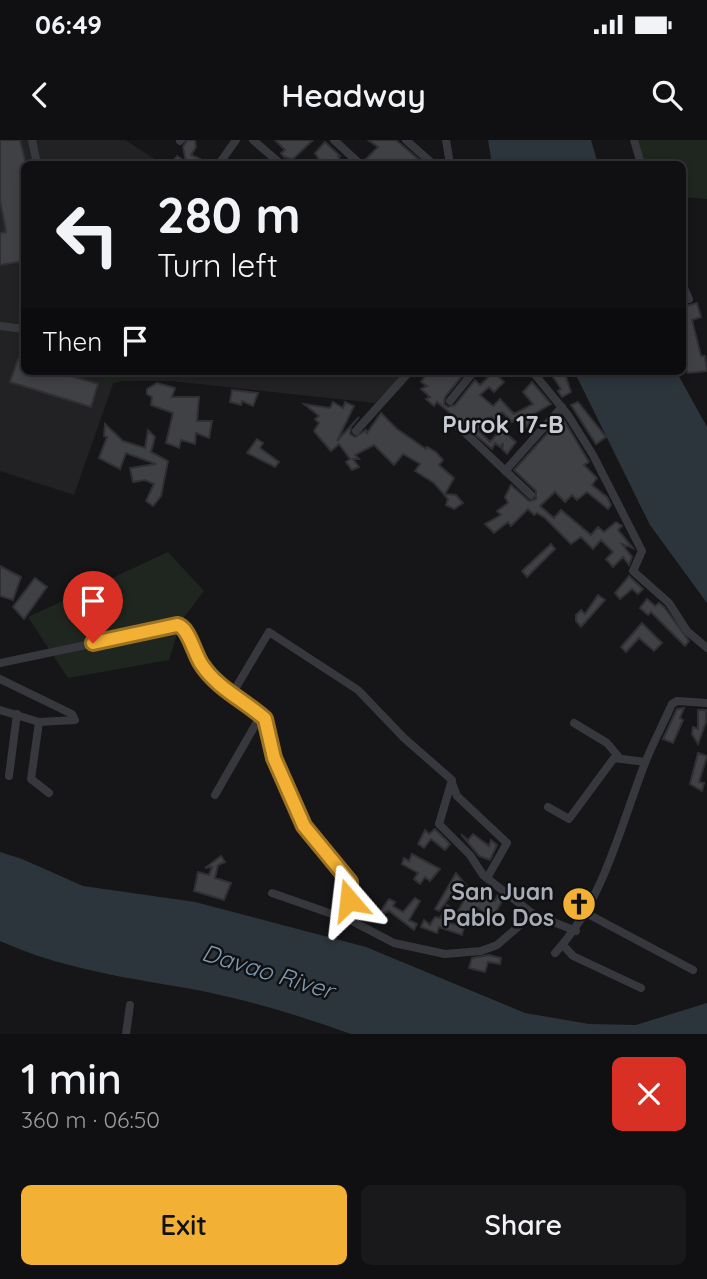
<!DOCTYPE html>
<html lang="en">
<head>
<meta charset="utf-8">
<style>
	body { margin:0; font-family:Quicksand,sans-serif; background:#19191b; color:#f1f3f6; height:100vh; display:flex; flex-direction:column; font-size:26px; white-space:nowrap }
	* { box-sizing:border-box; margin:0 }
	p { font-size:23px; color:#9c9d9f }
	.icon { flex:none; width:38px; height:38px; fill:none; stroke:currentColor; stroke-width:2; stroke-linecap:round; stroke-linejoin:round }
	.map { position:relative; height:894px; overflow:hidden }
	.sheet { display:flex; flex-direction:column; background:#101012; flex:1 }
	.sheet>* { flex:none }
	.guide { position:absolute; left:21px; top:21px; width:665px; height:214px; border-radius:10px; box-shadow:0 4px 10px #0003,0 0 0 2px #303032; background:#101012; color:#f1f3f6; overflow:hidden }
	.pin { position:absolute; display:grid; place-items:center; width:60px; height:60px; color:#fff; margin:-72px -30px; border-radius:50% 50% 50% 0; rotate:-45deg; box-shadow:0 0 7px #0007 }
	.pin .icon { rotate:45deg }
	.me { position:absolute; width:77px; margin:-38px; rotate:343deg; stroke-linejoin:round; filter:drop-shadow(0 0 5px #0008) }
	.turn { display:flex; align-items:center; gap:24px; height:147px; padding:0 21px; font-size:32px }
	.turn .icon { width:91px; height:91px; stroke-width:2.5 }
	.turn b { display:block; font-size:49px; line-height:60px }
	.then { display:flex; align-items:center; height:66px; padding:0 21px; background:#0003; gap:14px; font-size:26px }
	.round { display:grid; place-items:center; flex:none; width:74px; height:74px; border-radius:10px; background:#19191b }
	.summary { display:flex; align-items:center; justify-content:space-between; height:119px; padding:0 21px }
	h1 { font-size:42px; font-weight:600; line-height:52px }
	.button { display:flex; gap:14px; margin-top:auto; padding:14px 21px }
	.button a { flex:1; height:80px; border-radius:10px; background:#f2b134; color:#111; font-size:28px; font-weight:600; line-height:80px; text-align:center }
	.button a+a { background:#19191b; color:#f1f3f6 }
	.status { display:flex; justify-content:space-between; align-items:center; height:49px; padding:0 35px; background:#101012; direction:ltr }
	.status svg { height:19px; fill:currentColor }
	header { display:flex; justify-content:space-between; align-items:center; height:91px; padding:0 21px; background:#101012; font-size:32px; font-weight:600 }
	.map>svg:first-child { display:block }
</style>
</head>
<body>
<div class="status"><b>06:49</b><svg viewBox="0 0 49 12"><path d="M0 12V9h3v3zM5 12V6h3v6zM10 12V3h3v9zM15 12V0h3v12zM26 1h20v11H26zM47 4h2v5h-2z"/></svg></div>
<header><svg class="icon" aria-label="back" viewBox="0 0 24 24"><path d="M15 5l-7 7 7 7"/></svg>Headway<svg class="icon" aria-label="search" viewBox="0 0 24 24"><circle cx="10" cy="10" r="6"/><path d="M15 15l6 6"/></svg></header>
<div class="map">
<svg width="707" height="894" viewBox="0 0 707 894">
	<rect width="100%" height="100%" fill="#161618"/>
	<path fill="#222225" d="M0 0H125L163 24H24V231H390L399 239 375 263 171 241H114L74 355 0 331Z"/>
	<g fill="#1e261f">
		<path d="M637 0H707V59L683 57 682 24H645Z"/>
		<path d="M188 231 148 234 110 244 92 232Z"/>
		<path d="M168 412 204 451 181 481 169 520 68 538 28 477Z"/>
	</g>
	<g fill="#2c353c">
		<path d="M488 0H591L598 24H492Z"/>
		<path d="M574 231H676L707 287V463L650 385Z"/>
		<path d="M0 712 22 719 83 746 195 762 366 807 525 873 589 884 636 885 707 863V894H351C298 875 242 858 186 848 122 837 60 828 0 801Z"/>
	</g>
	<g fill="#404145" stroke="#303034" stroke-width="2">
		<path d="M0 0H20L26 24 24 121 0 125V93L6 92 0 60Z"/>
		<path d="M187 0H195L196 7 191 15 200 19 196 24H171L177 16 186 22 183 7Z"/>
		<path d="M275 0H313L293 19 284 17 281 13 285 10Z"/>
		<path d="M368 0H396L424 24H366L365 20 378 7Z"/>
		<path d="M325 2 340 16 338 17 344 24H323L320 21 315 13Z"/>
		<path d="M697 163 701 177 692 180 701 216H705L707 231 688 233 682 221V167Z"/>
		<path d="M18 219 24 221V231H55L98 244 91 267 10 242Z"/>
		<path d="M429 231H466L445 257 444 264 448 267 455 265 475 240 480 245 494 232 504 242 494 252 489 247 480 255 493 266 500 259 514 274 533 264 523 252 532 242 551 264 529 277 531 282 524 290 515 279 512 282 502 272 495 280 491 277 478 290 490 302 501 289 516 302 507 314 502 309 503 303 500 307 495 303 492 309 437 262 434 266 426 259 430 257 421 249 427 246 421 242Z"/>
		<path d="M549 231H564L571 252 562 257 558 251 561 249Z"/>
		<path d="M157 243 175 248 172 257H199L197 281H212L209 298 196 293 195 304 181 300 179 308 166 303 173 273 151 265 152 257 147 254V249Z"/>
		<path d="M232 250 258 253 253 266 242 261 241 265 230 262Z"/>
		<path d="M333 262 343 268 345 262 354 266 337 301 359 277 351 287 350 294 355 297 366 290 367 293 381 273 397 289 426 309 427 307 436 312 443 320 439 325 454 338 445 354 456 355 463 363 454 369 446 365 448 359 434 343 415 331 420 324 403 314 394 325 374 305 355 315 359 319H353L359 327 352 330 346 322 350 319 339 304 331 311 318 296 314 291 319 283 315 279 319 276 304 264 330 268Z"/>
		<path d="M578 262 606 297 596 304 571 265Z"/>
		<path d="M562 277 589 322 584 325 597 338 592 345 607 357 611 365 608 369 587 352 577 360 572 355 565 362 555 352 540 366 554 378 561 370 591 395 598 387 604 392 616 382 622 386 618 390 633 408 622 404 632 417 629 425 623 417 613 427 606 419 613 412 601 400 593 409 581 397 571 404 545 378 537 373 534 375 528 369 511 386 508 382 494 393 485 384 501 375 497 371 508 363 505 357 511 345 529 361 536 359V351L514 330Z"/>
		<path d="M105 284 123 301 145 308 148 290 155 297 151 312 168 321 161 356 153 366 146 361 154 344 145 340 133 342 130 328 156 324 126 313 120 329 99 318 107 297 104 296Z"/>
		<path d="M257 299 263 303 260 308 279 322 275 327 247 313Z"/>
		<path d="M551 404 555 409 527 437 522 431Z"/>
		<path d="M0 426 21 437 13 460 0 456Z"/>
		<path d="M629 436 643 449 638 454 632 449 620 459 615 453Z"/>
		<path d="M35 438 47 447 24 479 13 467Z"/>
		<path d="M598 455 605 460 581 487 576 481V475L581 470 585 474Z"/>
		<path d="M647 459 655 466 659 463 664 467 689 501 685 506 651 472 648 475 640 468Z"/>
		<path d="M642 483 662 503 654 511 639 498 626 512 621 507Z"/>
		<path d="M684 568 680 578 683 580 673 603 663 599 677 569Z"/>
		<path d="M698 570H706V582L698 604 692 594 693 587 698 589Z"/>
		<path d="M698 613 707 616 699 642 704 643 702 651 690 644Z"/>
		<path d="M435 689 450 704 445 710 431 699 424 708 418 704 425 690 429 694Z"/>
		<path d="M461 694 468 700 473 694 489 706 491 700 497 705 490 720 479 716Z"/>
		<path d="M412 714 440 729 430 741 425 737 420 744 414 739 418 733 402 724 404 718 409 721Z"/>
		<path d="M221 716 225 722 218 725 215 738 231 743 224 760 194 751 198 732 209 735 212 727 205 728Z"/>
		<path d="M456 733 480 762 486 754 495 761 497 756 503 759 492 780 478 768 470 781 469 773 468 776 458 771 469 751 460 744 439 771 435 769Z"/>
		<path d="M415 758 420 761 409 780 417 784 414 790 389 771 377 776 389 759 395 762 393 766 403 772Z"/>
		<path d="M447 765 455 770 450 783 464 787 462 795 439 787 437 793 421 787 424 780 430 785 435 777 440 778Z"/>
		<path d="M489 815 501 818 500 824 488 822 485 832 469 828 472 818Z"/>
	</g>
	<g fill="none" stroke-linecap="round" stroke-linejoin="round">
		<g stroke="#37383d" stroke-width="8">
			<path d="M32 0 37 24"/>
			<path d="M253 0 281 24"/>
			<path d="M334 0 360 24"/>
			<path d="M406 0 433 24"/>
			<path d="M446 0 450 24"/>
			<path d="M634 0 641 24"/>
			<path d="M180 1 181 0"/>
			<path d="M219 24 236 0"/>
			<path d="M682 143 689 159"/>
			<path d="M0 186 24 189"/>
			<path d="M532 231 568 275 593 315 642 411 633 431 669 463 687 491 707 508"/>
			<path d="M450 261 474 231"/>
			<path d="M458 286 531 355"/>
			<path d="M356 291 410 231"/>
			<path d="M505 331 562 267"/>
			<path d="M0 523 181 485 213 540 265 579 274 618 304 686 350 742 352 781"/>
			<path d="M0 539 72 574 75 580 39 582 0 570"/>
			<path d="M232 554 269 492 358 550 404 598 452 640 439 684 470 715 483 735 533 774 576 791"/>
			<path d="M39 582 31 639 49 653"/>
			<path d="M574 583 607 603 618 616"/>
			<path d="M9 636 17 574"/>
			<path d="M452 643 457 656 507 703 487 738"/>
			<path d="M215 655 261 575"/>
			<path d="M548 667 569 679 614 618 645 622"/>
			<path d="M272 753 352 781 394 803 445 814 481 811 497 805 533 774"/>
			<path d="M586 773 693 830"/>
			<path d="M563 805 573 816 641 848"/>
			<path d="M555 813C604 760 619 690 645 623 653 603 663 584 672 564L677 561 707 563"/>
			<path d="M126 894 130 865"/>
		</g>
	</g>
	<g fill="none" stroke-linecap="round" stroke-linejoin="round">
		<g stroke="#9d7322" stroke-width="18">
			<path id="route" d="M93 503 177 485C189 487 194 514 202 525 218 549 244 560 265 579L274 618 304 686 350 742 349 760"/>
		</g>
		<use href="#route" stroke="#f2b134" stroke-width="12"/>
	</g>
	<defs>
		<g id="church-disc" transform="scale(1.75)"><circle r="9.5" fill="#f2b134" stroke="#111113"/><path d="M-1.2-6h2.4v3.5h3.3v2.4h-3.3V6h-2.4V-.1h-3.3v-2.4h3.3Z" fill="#111"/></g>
	</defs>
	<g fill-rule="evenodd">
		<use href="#church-disc" x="579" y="764"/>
	</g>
	<g text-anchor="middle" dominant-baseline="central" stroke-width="5" stroke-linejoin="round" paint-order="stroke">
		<g font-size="23" font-weight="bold" fill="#a8adb8" stroke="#111113" text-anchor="end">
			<text x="554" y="751">San Juan<tspan x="554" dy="26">Pablo Dos</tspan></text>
		</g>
		<g font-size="24" font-weight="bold" fill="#c9ccd4" stroke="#111113">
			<text x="503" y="284">Purok 17-B</text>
		</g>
		<g font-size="24" font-style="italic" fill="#7f9bb3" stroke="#111113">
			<text transform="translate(268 831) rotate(17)">Davao River</text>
		</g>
	</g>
</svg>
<div class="pin" style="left:93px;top:503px;background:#d93025"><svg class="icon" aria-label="arrive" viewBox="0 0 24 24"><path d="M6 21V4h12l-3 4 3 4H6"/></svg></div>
<svg class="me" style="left:349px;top:760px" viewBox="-20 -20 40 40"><path d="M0-17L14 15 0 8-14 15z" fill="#f2b134" stroke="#fff" stroke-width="4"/></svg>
<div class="guide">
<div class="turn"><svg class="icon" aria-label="left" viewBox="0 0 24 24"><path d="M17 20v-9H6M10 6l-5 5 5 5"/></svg><div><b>280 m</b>Turn left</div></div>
<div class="then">Then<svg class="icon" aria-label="arrive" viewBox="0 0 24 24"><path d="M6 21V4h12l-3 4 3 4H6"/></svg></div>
</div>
</div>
<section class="sheet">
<div class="summary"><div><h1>1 min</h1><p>360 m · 06:50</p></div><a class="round" style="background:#d93025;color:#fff"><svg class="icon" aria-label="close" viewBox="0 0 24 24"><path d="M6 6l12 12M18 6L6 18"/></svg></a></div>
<div class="button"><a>Exit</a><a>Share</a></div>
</section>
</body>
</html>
